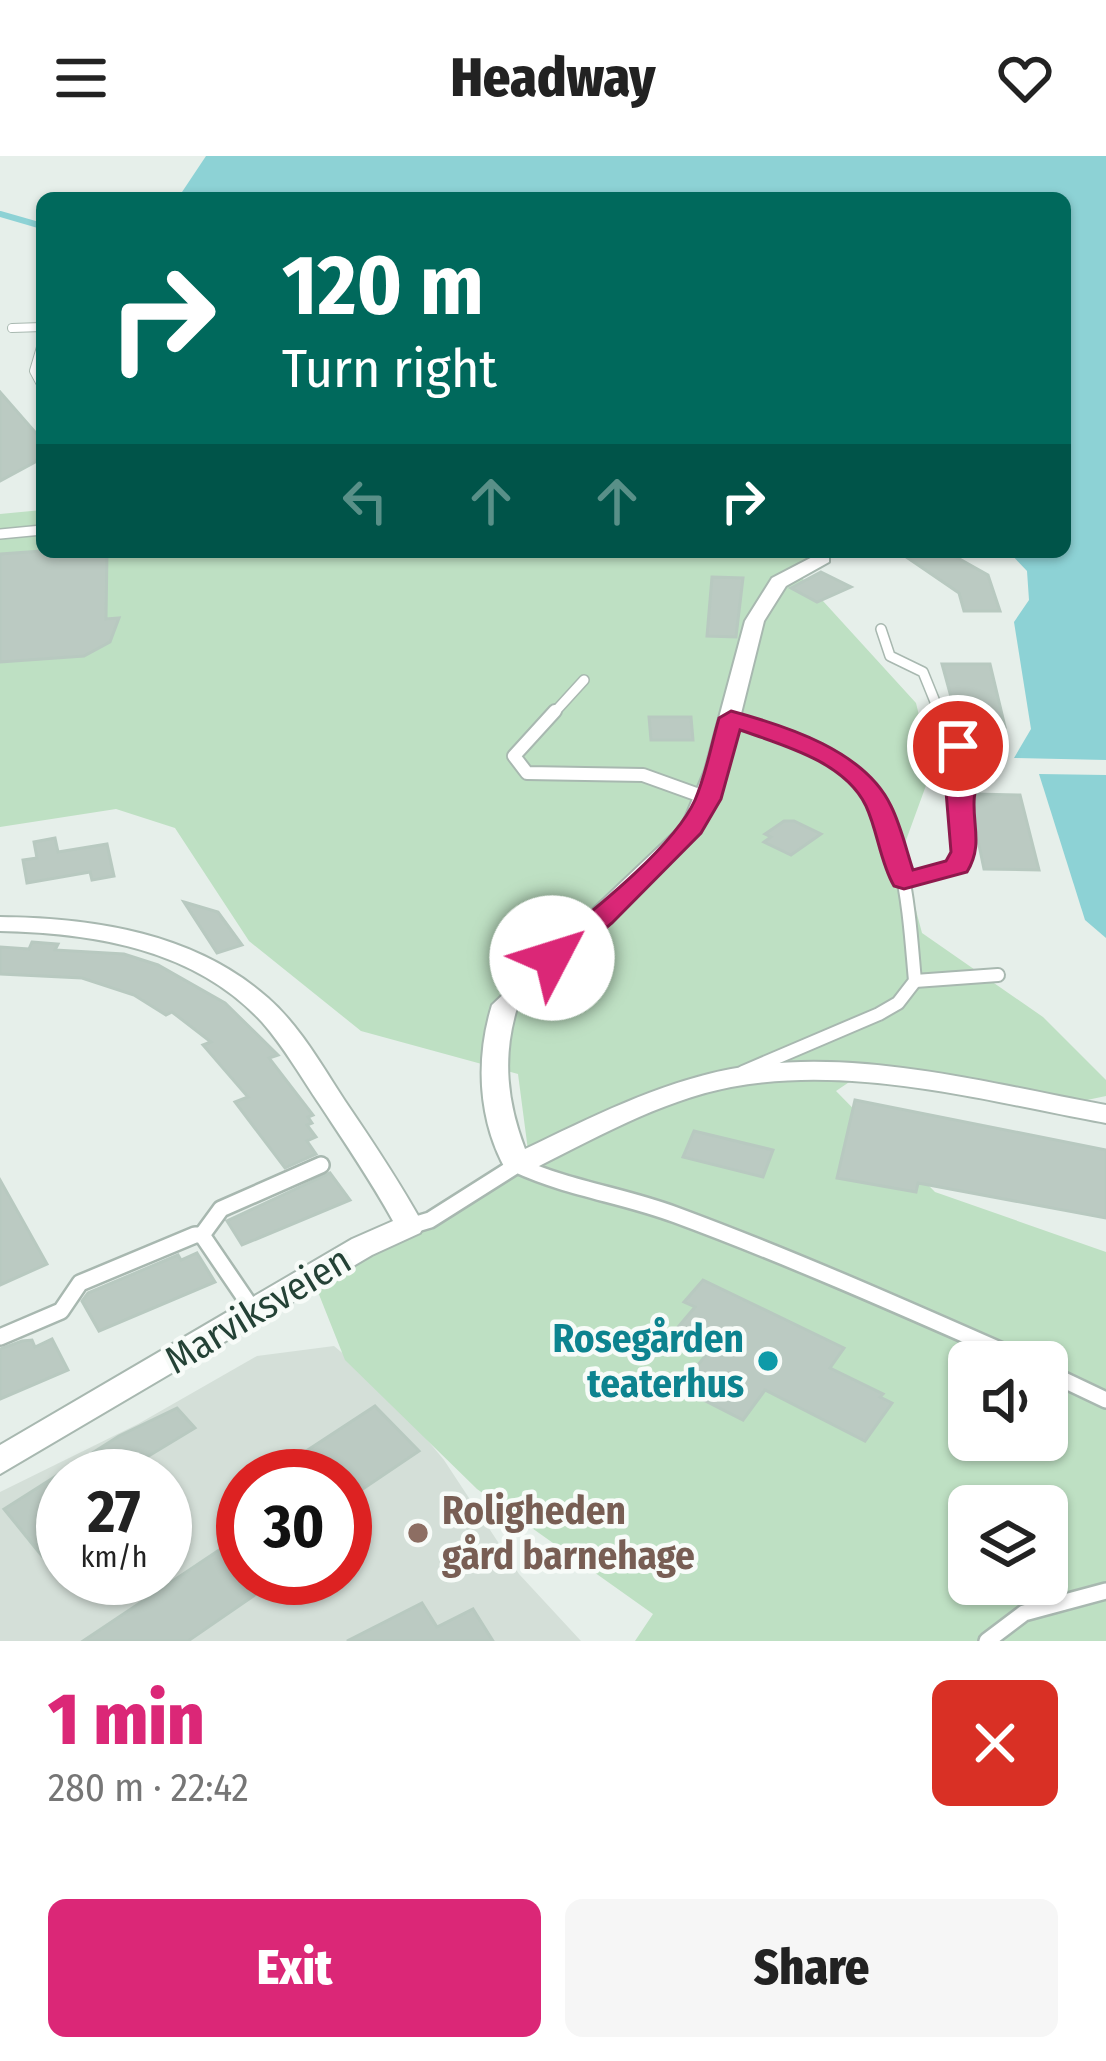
<!DOCTYPE html>
<html lang="en">
<head>
<meta charset="utf-8">
<style>
	body { margin:0; font-family:"Fira Sans Condensed",sans-serif; background:#f6f6f6; color:#222; height:100vh; display:flex; flex-direction:column; font-size:45px; white-space:nowrap }
	* { box-sizing:border-box; margin:0 }
	p { font-size:39px; color:#767676 }
	.icon { flex:none; width:66px; height:66px; fill:none; stroke:currentColor; stroke-width:2; stroke-linecap:round; stroke-linejoin:round }
	.map { position:relative; height:1485px; overflow:hidden }
	.side { display:flex; flex-direction:column; background:#fff; flex:1 }
	.side>* { flex:none }
	.hud { position:absolute; left:36px; top:36px; width:1035px; height:366px; border-radius:18px; box-shadow:0 3px 9px #0004; background:#00695c; color:#fff; overflow:hidden }
	.tools { position:absolute; left:948px; top:1185px; display:grid; gap:24px }
	.tools a { display:grid; place-items:center; width:120px; height:120px; border-radius:18px; background:#fff; box-shadow:0 3px 9px #0004; font-size:60px }
	.speed { position:absolute; left:36px; top:1293px; display:flex; gap:24px; font-size:60px; font-weight:700; text-align:center }
	.speed>* { display:grid; place-content:center; width:156px; height:156px; border-radius:50%; background:#fff; box-shadow:0 3px 9px #0004; line-height:1 }
	.speed small { font-size:30px; font-weight:400 }
	.speed .limit { border:18px solid #d22; background:#fff; color:#111 }
	.pin { position:absolute; display:grid; place-items:center; width:102px; height:102px; color:#fff; margin:-51px; border:6px solid #fff; border-radius:50%; box-shadow:0 3px 12px #0007 }
	.me { position:absolute; width:132px; margin:-66px; rotate:50deg; stroke-linejoin:round; filter:drop-shadow(0 0 9px #0008) }
	.turn { display:flex; align-items:center; gap:42px; height:252px; padding:0 48px; font-size:54px }
	.turn .icon { width:156px; height:156px; stroke-width:2.5 }
	.turn b { display:block; font-size:84px; line-height:102px }
	.lanes { display:flex; align-items:center; height:114px; padding:0 48px; background:#0003; justify-content:center; gap:60px; direction:ltr }
	.lanes .off { opacity:.35 }
	.round { display:grid; place-items:center; flex:none; width:126px; height:126px; border-radius:18px; background:#f6f6f6 }
	.summary { display:flex; align-items:center; justify-content:space-between; height:204px; padding:0 48px }
	h1 { font-size:72px; font-weight:800; line-height:90px; color:#db2777 }
	.cta { display:flex; gap:24px; margin-top:auto; padding:24px 48px }
	.cta a { flex:1; height:138px; border-radius:18px; background:#db2777; color:#fff; font-size:48px; font-weight:800; line-height:138px; text-align:center }
	.cta a+a { background:#f6f6f6; color:#222 }
	header { display:flex; justify-content:space-between; align-items:center; height:156px; padding:0 48px; background:#fff; font-size:54px; font-weight:800 }
	.map>svg:first-child { display:block }
</style>
</head>
<body>
<header><svg class="icon" aria-label="menu" viewBox="0 0 24 24"><path d="M4 6h16M4 12h16M4 18h16"/></svg>Headway<svg class="icon" aria-label="heart" viewBox="0 0 24 24"><path d="M12 20l-8-8c-3-5 5-10 8-4 3-6 11-1 8 4z"/></svg></header>
<div class="map">
<svg width="1106" height="1485" viewBox="0 0 1106 1485">
	<rect width="100%" height="100%" fill="#e6efea"/>
	<path fill="#d4dfd8" fill-rule="evenodd" d="M334 1190 384 1232 444 1304 519 1418 581 1485H0V1336L138 1268 257 1200ZM63 1320H165V1422H63ZM243 1320H345V1422H243Z"/>
	<path fill="#bee0c3" fill-rule="evenodd" d="M42 354V396H808L802 422 916 547 932 613 901 698 922 777 1043 861 1106 924V940L1054 951 867 914 836 935 935 1036 1106 1096V1485H635L653 1458 477 1333 345 1204 316 1131 529 1002 518 918 361 875 249 785 175 672 116 653 0 671V358ZM969 1206H1047V1284H969ZM969 1350H1047V1428H969Z"/>
	<g fill="#8dd2d5">
		<path d="M206 0H1106V604L1014 602 1031 573 1014 466 1029 444 1027 415 1009 396H1065V42H178Z"/>
		<path d="M1039 618 1106 619V782L1085 764Z"/>
	</g>
	<g fill="none" stroke-linecap="round" stroke-linejoin="round">
		<path stroke="#8dd2d5" stroke-width="6" d="M0 58 42 70"/>
	</g>
	<g fill="#bbcac2" stroke="#b8c9c0" stroke-width="3">
		<path d="M0 236 42 284V297L35 306 0 325Z"/>
		<path d="M42 395 107 396 106 463 119 462 110 486 84 500 0 506V398Z"/>
		<path d="M899 396H947L988 419 1000 455H964L959 437Z"/>
		<path d="M821 416 851 431 817 446 791 432Z"/>
		<path d="M712 421 743 422 736 481 707 480Z"/>
		<path d="M942 508H990L1005 571 959 570Z"/>
		<path d="M649 561H691L693 584H651Z"/>
		<path d="M975 638 1020 639 1039 714 984 713 974 665Z"/>
		<path d="M784 665H794L821 678 791 699 764 686 771 681 765 678Z"/>
		<path d="M55 682 58 696 107 688 114 720 92 724 90 716 27 727 23 704 37 702 34 686Z"/>
		<path d="M184 746 218 756 242 789 217 797Z"/>
		<path d="M32 786 58 788 55 794 124 798 158 809 225 847 278 899 269 902 313 959 308 961 312 967 307 969 316 981 307 985 316 998 285 1012 235 946 248 941 203 889 211 886 172 856 166 859 134 839 82 822 0 818V791L29 793Z"/>
		<path d="M855 944 1106 994V1062L918 1027 916 1036 837 1022Z"/>
		<path d="M694 975 773 994 763 1021 683 1001Z"/>
		<path d="M330 1017 350 1044 242 1089 227 1065Z"/>
		<path d="M0 1024 47 1108 0 1129Z"/>
		<path d="M197 1097 215 1126 99 1175 82 1145 88 1137 178 1099 181 1104Z"/>
		<path d="M703 1124 844 1192 830 1212 883 1238 880 1241 892 1247 865 1285 765 1234 743 1264 680 1232 709 1195 673 1177 695 1151 684 1146Z"/>
		<path d="M52 1183 68 1214 0 1243V1193L22 1185 32 1184 35 1191Z"/>
		<path d="M375 1250 419 1295 345 1345V1320H268Z"/>
		<path d="M177 1252 195 1272 132 1310 141 1320H63V1386L42 1400 4 1353 119 1280Z"/>
		<path d="M243 1378V1422H252L262 1434 188 1485H83Z"/>
		<path d="M422 1447 437 1471 473 1453 493 1485H347Z"/>
	</g>
	<g fill="none" stroke-linecap="round" stroke-linejoin="round">
		<g stroke="#a8b8b0" stroke-width="10">
			<g id="service-far3">
				<path d="M12 172 42 171"/>
				<path d="M42 188 34 215 42 230"/>
			</g>
		</g>
		<g stroke="#a8b8b0" stroke-width="12">
			<g id="service-far2">
				<path d="M0 378 42 374"/>
				<path d="M881 473 890 500 923 516 940 558"/>
				<path d="M553 558 584 524"/>
			</g>
		</g>
		<g stroke="#a8b8b0" stroke-width="16">
			<g id="service-far1">
				<path d="M555 555 514 600 527 617 643 619 707 642"/>
				<path d="M732 563C775 576 826 588 858 621 906 671 909 761 915 825L898 847 879 858 743 916"/>
				<path d="M903 724 957 710C969 678 957 645 971 612L939 555"/>
				<path d="M915 825 998 819"/>
			</g>
		</g>
		<g stroke="#a8b8b0" stroke-width="20">
			<g id="service">
				<path d="M410 1070 430 1064 517 1009C569 1033 623 1039 676 1059 795 1103 911 1155 1027 1206"/>
				<path d="M202 1079 221 1053 321 1009"/>
				<path d="M0 1181 61 1155 80 1127 195 1079H202L253 1154"/>
				<path d="M1047 1216 1106 1244"/>
				<path d="M987 1485 1024 1457 1106 1435"/>
			</g>
		</g>
		<g stroke="#a8b8b0" stroke-width="4">
			<g id="minor">
				<path d="M822 396 829 398V406L786 430 764 465 727 614 700 677 517 852C502 901 507 946 525 993 590 962 658 927 731 913 853 890 986 927 1106 949V967C986 945 853 908 731 931 659 945 592 984 527 1016H507C478 965 475 904 492 849L682 669 705 614 745 465 772 422Z"/>
				<path d="M0 761C94 762 195 777 268 842 300 870 322 910 345 945 373 986 400 1027 424 1070L420 1077 372 1099 0 1318V1289L352 1083 393 1065C371 1025 345 987 320 949 301 921 284 891 262 866 195 793 94 777 0 775Z"/>
			</g>
		</g>
		<use href="#service-far3" stroke="#fff" stroke-width="8"/>
		<use href="#service-far2" stroke="#fff" stroke-width="9"/>
		<use href="#service-far1" stroke="#fff" stroke-width="12"/>
		<use href="#service" stroke="#fff" stroke-width="15"/>
		<use href="#minor" fill="#fff" fill-rule="evenodd"/>
	</g>
	<path fill="#db2777" stroke="#8e194d" stroke-width="3" d="M731 555C787 570 865 595 891 650 901 670 906 693 913 714L946 705 951 696 946 635 958 612 945 590 958 582 966 585 983 612C961 655 989 680 967 716L904 733 894 730C880 706 878 676 866 650 845 606 783 589 740 574L721 643 701 677 612 767 562 809H542L538 802 542 796C585 761 673 693 695 644 706 619 711 589 719 562Z"/>
	<circle fill="#0f9aa8" stroke="#f7fbf8" stroke-width="4.5" cx="768" cy="1205" r="12"/>
	<circle fill="#8d6e63" stroke="#f7fbf8" stroke-width="4.5" cx="418" cy="1377" r="12"/>
	<g text-anchor="middle" dominant-baseline="central" stroke-width="9" stroke-linejoin="round" paint-order="stroke">
		<g font-size="39" fill="#244236" stroke="#f7fbf8">
			<text transform="translate(258 1154) rotate(-31)">Marviksveien</text>
		</g>
		<g font-size="39" font-weight="bold" fill="#0d838f" stroke="#f7fbf8" text-anchor="end">
			<text x="744" y="1183">Rosegården<tspan x="744" dy="45">teaterhus</tspan></text>
		</g>
		<g font-size="39" font-weight="bold" fill="#785e54" stroke="#f7fbf8" text-anchor="start">
			<text x="442" y="1355">Roligheden<tspan x="442" dy="45">gård barnehage</tspan></text>
		</g>
	</g>
</svg>
<div class="tools">
<a><svg class="icon" aria-label="sound" viewBox="0 0 24 24"><path d="M4 9h4l5-4v14l-5-4H4zM17 9q2 3 0 6"/></svg></a>
<a><svg class="icon" aria-label="layers" viewBox="0 0 24 24"><path d="M12 4l9 5-9 5-9-5zM3 14l9 5 9-5"/></svg></a>
</div>
<div class="speed"><div>27<small>km/h</small></div><div class="limit">30</div></div>
<div class="pin" style="left:958px;top:590px;background:#d93025"><svg class="icon" aria-label="arrive" viewBox="0 0 24 24"><path d="M6 21V4h12l-3 4 3 4H6"/></svg></div>
<svg class="me" style="left:552px;top:802px" viewBox="-20 -20 40 40"><circle r="19" fill="#fff"/><path d="M0-13L10 11 0 6-10 11z" fill="#db2777"/></svg>
<div class="hud">
<div class="turn"><svg class="icon" aria-label="right" viewBox="0 0 24 24"><path d="M7 20v-9h11M14 6l5 5-5 5"/></svg><div><b>120 m</b>Turn right</div></div>
<div class="lanes"><svg class="icon off" aria-label="left" viewBox="0 0 24 24"><path d="M17 20v-9H6M10 6l-5 5 5 5"/></svg><svg class="icon off" aria-label="ahead" viewBox="0 0 24 24"><path d="M12 20V5M6 11l6-6 6 6"/></svg><svg class="icon off" aria-label="ahead" viewBox="0 0 24 24"><path d="M12 20V5M6 11l6-6 6 6"/></svg><svg class="icon" aria-label="right" viewBox="0 0 24 24"><path d="M7 20v-9h11M14 6l5 5-5 5"/></svg></div>
</div>
</div>
<section class="side">
<div class="summary"><div><h1>1 min</h1><p>280 m · 22:42</p></div><a class="round" style="background:#d93025;color:#fff"><svg class="icon" aria-label="close" viewBox="0 0 24 24"><path d="M6 6l12 12M18 6L6 18"/></svg></a></div>
<div class="cta"><a>Exit</a><a>Share</a></div>
</section>
</body>
</html>
